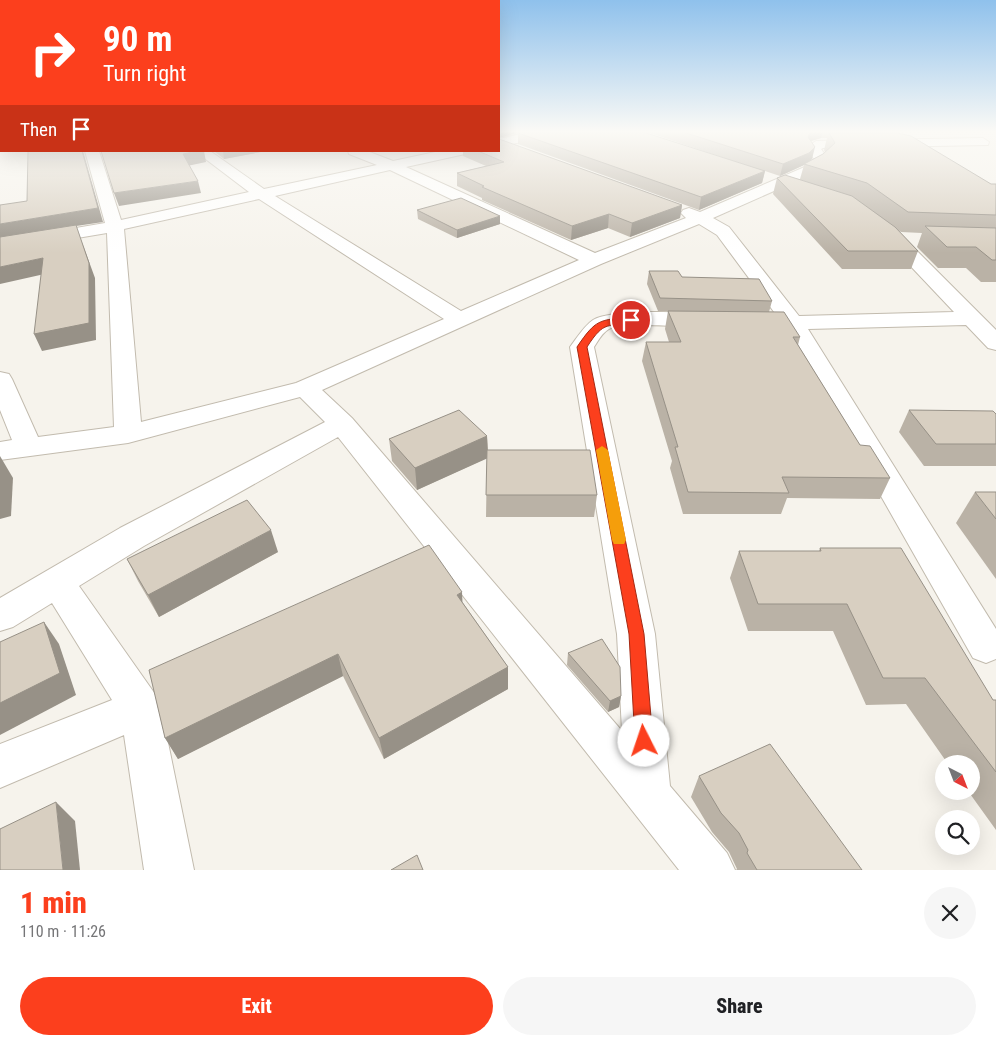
<!DOCTYPE html>
<html lang="en">
<head>
<meta charset="utf-8">
<style>
	body { margin:0; font-family:"Roboto Condensed",sans-serif; background:#f6f6f6; color:#202124; height:100vh; display:flex; flex-direction:column; font-size:19px; white-space:nowrap }
	* { box-sizing:border-box; margin:0 }
	p { font-size:16px; color:#757577 }
	.icon { flex:none; width:28px; height:28px; fill:none; stroke:currentColor; stroke-width:2; stroke-linecap:round; stroke-linejoin:round }
	.map { position:relative; height:870px; overflow:hidden }
	.side { display:flex; flex-direction:column; background:#fff; flex:1 }
	.side>* { flex:none }
	.guide { position:absolute; left:0px; top:0px; width:500px; height:152px; box-shadow:0 5px 20px #0002; background:#fc3f1d; color:#fff; overflow:hidden }
	.needle { width:32px; rotate:138deg }
	.controls { position:absolute; left:935px; top:755px; display:grid; gap:10px }
	.controls a { display:grid; place-items:center; width:45px; height:45px; border-radius:50%; background:#fff; box-shadow:0 5px 20px #0002; font-size:25px }
	.pin { position:absolute; display:grid; place-items:center; width:42px; height:42px; color:#fff; margin:-21px; border:2px solid #fff; border-radius:50%; box-shadow:0 1px 5px #0007 }
	.me { position:absolute; width:55px; margin:-28px; rotate:356deg; stroke-linejoin:round; filter:drop-shadow(0 0 4px #0008) }
	.turn { display:flex; align-items:center; gap:18px; height:105px; padding:0 20px; font-size:22px }
	.turn .icon { width:65px; height:65px; stroke-width:2.5 }
	.turn b { display:block; font-size:35px; line-height:42px }
	.then { display:flex; align-items:center; height:48px; padding:0 20px; background:#0003; gap:10px; font-size:19px }
	.round { display:grid; place-items:center; flex:none; width:52px; height:52px; border-radius:26px; background:#f6f6f6 }
	.head { display:flex; align-items:center; justify-content:space-between; height:85px; padding:0 20px }
	h1 { font-size:30px; font-weight:800; line-height:38px; color:#fc3f1d }
	.primary-button { display:flex; gap:10px; margin-top:auto; padding:10px 20px }
	.primary-button a { flex:1; height:58px; border-radius:30px; background:#fc3f1d; color:#fff; font-size:20px; font-weight:800; line-height:58px; text-align:center }
	.primary-button a+a { background:#f6f6f6; color:#202124 }
	.map>svg:first-child { display:block }
</style>
</head>
<body>
<div class="map">
<svg width="996" height="870" viewBox="0 0 996 870">
	<rect width="100%" height="100%" fill="#f6f3ec"/>
	<g fill="none" stroke-linecap="round" stroke-linejoin="round">
		<g stroke="#c2bbae" stroke-width="2">
			<g id="minor">
				<path d="M533 131H557L555 134 499 147V139Z"/>
				<path d="M983 138 989 142 988 145 823 148 821 149 828 159 817 172 713 218 729 227 799 316 954 312 883 237 880 233 883 229 889 228 895 229 996 330V350L988 348 966 325 808 329 996 629V659L986 663 973 658 786 329 745 327 742 322 745 317 753 315 777 316 717 235 699 224 601 264 322 390 352 418 622 731 617 634 570 347C577 338 584 326 593 320 611 309 688 311 710 316L713 321 710 326 702 328C684 327 622 321 609 329 602 333 598 341 594 347L655 634 670 786 727 853 735 870H679L338 437 144 546 79 586 155 694 161 708 194 870H144L124 735 0 788V744L112 700 52 603 13 627 0 631V598L120 528 325 422 300 397 128 443 0 460V442L12 440 0 410V372L9 374 12 379 38 437 114 427 107 233 0 251V241L105 223 85 151H99L121 220 249 192 195 151H210L264 189 377 165 349 154 348 151H367L393 161 440 151H466L465 154 406 167 595 253 686 218 681 213 683 210 689 208 700 212 807 166 814 159 807 147 816 141ZM390 170 579 260 461 311 275 196ZM259 199 444 319 296 383 141 422 124 229Z"/>
			</g>
		</g>
		<use href="#minor" fill="#fff" fill-rule="evenodd"/>
	</g>
	<g fill="#bab2a6" fill-rule="evenodd">
		<path d="M644 131H845L844 133 991 184H996V282H981L966 268H938L917 247 922 233 901 232 898 230 918 251 911 269H842L773 194 777 178 800 179 804 165 780 176 765 171 762 183 699 210 518 144V133L751 167ZM821 138H827L824 150 825 152 823 154 809 161 812 159 811 141Z"/>
		<path d="M214 151H266L224 159Z"/>
		<path d="M463 151H499L682 205 680 218 630 237 608 228 571 240 482 200V198L457 186V173L486 166 463 156Z"/>
		<path d="M417 210 500 224 457 238 418 219Z"/>
		<path d="M649 271 682 277 772 301 769 312 800 337 798 345 860 445 890 478 880 499 787 498 781 514H683L670 468 672 461 642 361 646 342H669L665 329 668 311H658L647 284Z"/>
		<path d="M909 410 996 414V466H924L899 432Z"/>
		<path d="M487 436 488 450 597 495 594 517H486L487 458 417 490 392 461 389 439Z"/>
		<path d="M975 492H996V579L956 523Z"/>
		<path d="M820 548 993 700H996V830L968 791H971V764H948L906 704 866 705 833 631H748L730 578 739 551H819Z"/>
		<path d="M278 552 159 617 138 581 127 559Z"/>
		<path d="M463 603 508 667V689L384 759 343 676 178 759 165 738 149 670Z"/>
		<path d="M568 653 621 696 619 707 608 712 567 665Z"/>
		<path d="M699 776 862 870H736L737 869 729 852 712 832 691 797Z"/>
	</g>
	<g fill="#979187">
		<path d="M499 131H524L499 138Z"/>
		<path d="M811 131H823L821 138 808 142V137Z"/>
		<path d="M815 147 812 159 806 164H804V165L780 176 783 164Z"/>
		<path d="M82 151H83L103 222 76 226 95 278 96 340 42 351 34 334 89 263 0 239V224L98 208Z"/>
		<path d="M198 151H204L206 162 187 166 183 154Z"/>
		<path d="M223 151H266L224 159Z"/>
		<path d="M765 171 762 183 699 210 701 197Z"/>
		<path d="M198 181 201 193 119 206 114 193Z"/>
		<path d="M682 205 680 218 630 237 632 223Z"/>
		<path d="M609 214 608 228 571 240 572 226Z"/>
		<path d="M500 216V224L457 238V230Z"/>
		<path d="M43 258 49 273 0 284V267Z"/>
		<path d="M487 436 488 458 417 490 415 468Z"/>
		<path d="M0 456 13 478 11 516 0 519Z"/>
		<path d="M271 530 278 552 159 617 148 595Z"/>
		<path d="M462 592 463 615 457 595Z"/>
		<path d="M44 622 59 644 76 695 0 735V703Z"/>
		<path d="M338 654 343 676 178 759 165 738Z"/>
		<path d="M508 667V689L384 759 379 738Z"/>
		<path d="M621 696 619 707 608 712 610 701Z"/>
		<path d="M56 802 75 821 80 870H63Z"/>
	</g>
	<g fill="#d8cfc1" stroke="#979187">
		<path d="M527 131H640L765 171 701 197 518 133Z"/>
		<path d="M680 131H811L808 137 815 147 809 153 783 164Z"/>
		<path d="M829 133H897L911 136 991 184H996V215L908 212 867 183 804 164 823 154 835 143Z"/>
		<path d="M499 139 682 205 632 223 609 214 572 226 482 187 484 186 457 173 504 162 478 151H499Z"/>
		<path d="M28 151H82L98 208 0 224V205L27 201Z"/>
		<path d="M101 151H198L183 154 198 181 114 193Z"/>
		<path d="M785 175 852 196 895 227 918 251H848L777 178Z"/>
		<path d="M461 198 500 216 457 230 417 210Z"/>
		<path d="M76 225 89 263V323L34 334 43 258 0 267V237Z"/>
		<path d="M925 226 996 228V260H992L976 247H947Z"/>
		<path d="M649 271H678L682 277 759 279 772 301 660 298Z"/>
		<path d="M668 311 784 312 800 337H793L860 445 870 446 890 478 782 477 789 493 688 492 675 447H678L646 342H681Z"/>
		<path d="M459 410 487 436 415 468 389 439Z"/>
		<path d="M909 410 993 411 996 414V444H936Z"/>
		<path d="M487 450H590L597 495H486Z"/>
		<path d="M975 492H996V519Z"/>
		<path d="M247 500 271 530 148 595 127 559Z"/>
		<path d="M429 545 462 592 457 595 508 667 379 738 338 654 165 738 149 670Z"/>
		<path d="M820 548H901L993 700H996V772L925 678H883L847 604H758L739 551H821Z"/>
		<path d="M44 622 60 673 0 703V642Z"/>
		<path d="M602 639 620 667 621 696 610 701 568 653Z"/>
		<path d="M770 744 862 870H757L747 853 748 850 739 833 721 813 699 776Z"/>
		<path d="M56 802 63 870H0V829Z"/>
		<path d="M417 855 423 870H391Z"/>
	</g>
	<linearGradient id="sky" x2="0" y2="1"><stop stop-color="#8fc1ec"/><stop offset="0.52" stop-color="#fbfaf6"/><stop offset="1" stop-color="#fbfaf6" stop-opacity="0"/></linearGradient>
	<rect width="996" height="253" fill="url(#sky)"/>
	<path fill="#fc3f1d" stroke="#a42913" d="M631 317 636 320 635 322C607 328 605 319 587 347L644 634 653 741 650 747 644 750 638 747 635 741 629 634 577 347C596 319 599 320 631 317Z"/>
	<path fill="#f59e0b" d="M602 446 608 450 626 540 624 544H614L612 540 596 450Z"/>
</svg>
<div class="controls">
<a><svg class="needle" viewBox="-14 -14 28 28"><path d="M0-13l5 13h-10z" fill="#e53935"/><path d="M0 13l5-13h-10z" fill="#757577"/></svg></a>
<a><svg class="icon" aria-label="search" viewBox="0 0 24 24"><circle cx="10" cy="10" r="6"/><path d="M15 15l6 6"/></svg></a>
</div>
<div class="pin" style="left:631px;top:320px;background:#d93025"><svg class="icon" aria-label="arrive" viewBox="0 0 24 24"><path d="M6 21V4h12l-3 4 3 4H6"/></svg></div>
<svg class="me" style="left:644px;top:741px" viewBox="-20 -20 40 40"><circle r="19" fill="#fff"/><path d="M0-13L10 11 0 6-10 11z" fill="#fc3f1d"/></svg>
<div class="guide">
<div class="turn"><svg class="icon" aria-label="right" viewBox="0 0 24 24"><path d="M7 20v-9h11M14 6l5 5-5 5"/></svg><div><b>90 m</b>Turn right</div></div>
<div class="then">Then<svg class="icon" aria-label="arrive" viewBox="0 0 24 24"><path d="M6 21V4h12l-3 4 3 4H6"/></svg></div>
</div>
</div>
<section class="side">
<div class="head"><div><h1>1 min</h1><p>110 m · 11:26</p></div><a class="round"><svg class="icon" aria-label="close" viewBox="0 0 24 24"><path d="M6 6l12 12M18 6L6 18"/></svg></a></div>
<div class="primary-button"><a>Exit</a><a>Share</a></div>
</section>
</body>
</html>
